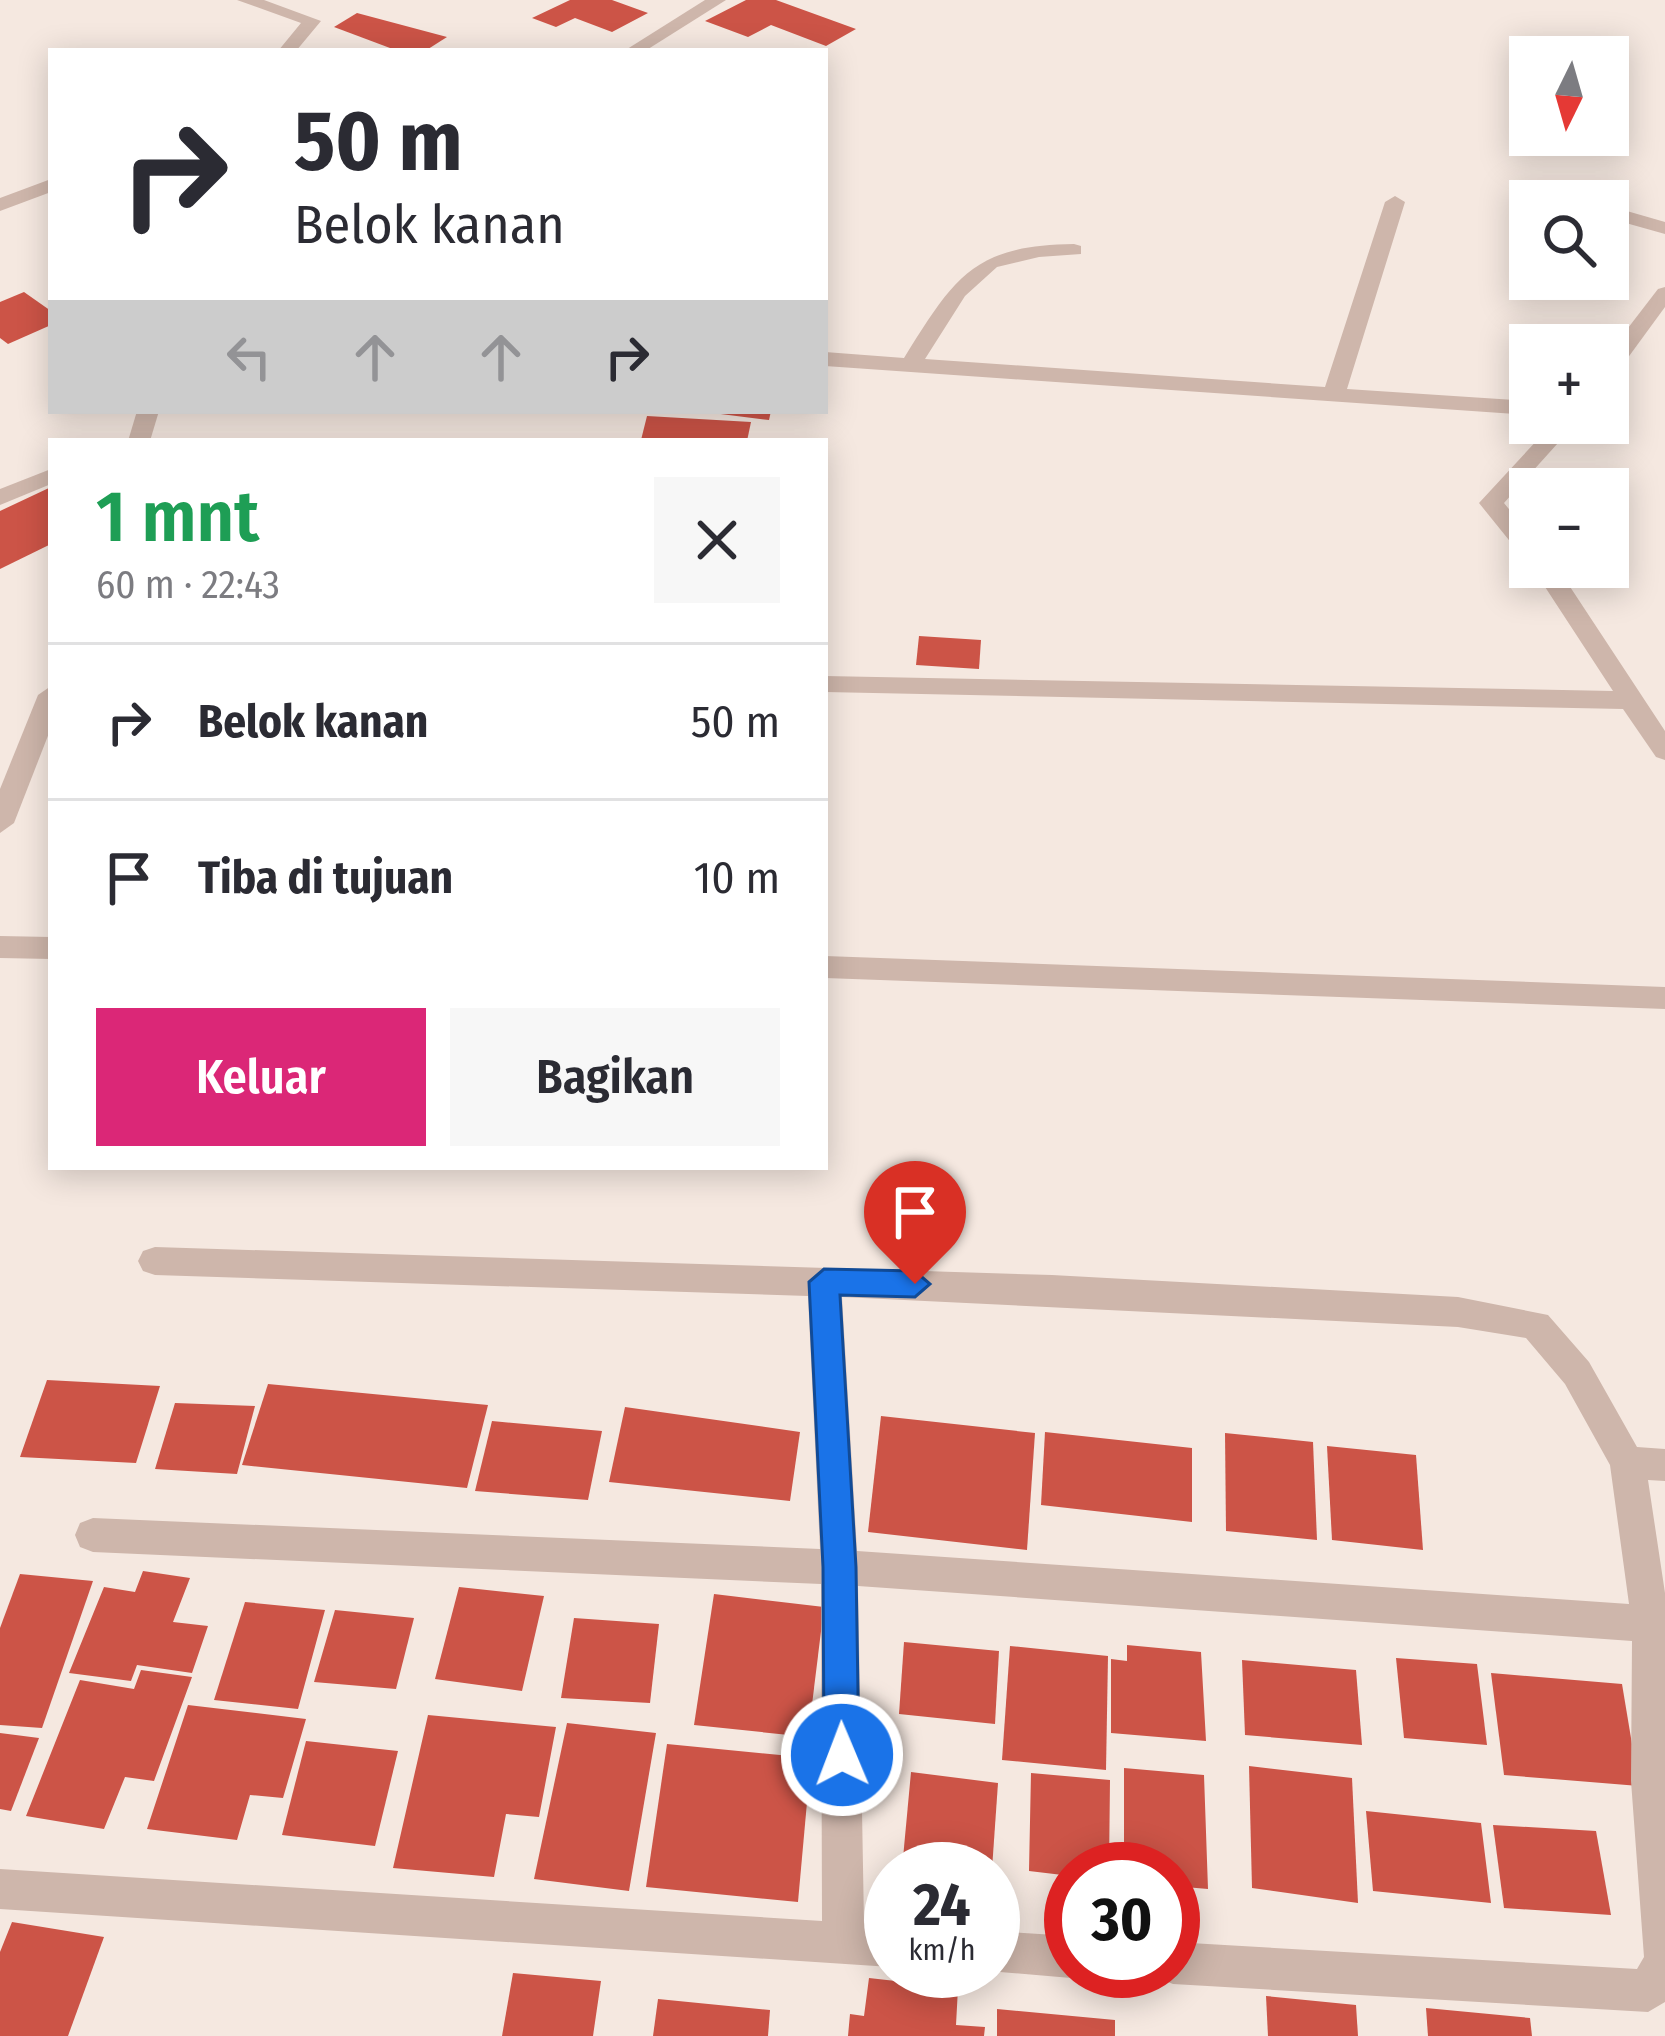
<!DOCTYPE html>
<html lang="id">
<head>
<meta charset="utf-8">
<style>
	body { margin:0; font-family:"Fira Sans Condensed",sans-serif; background:#f7f7f7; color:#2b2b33; height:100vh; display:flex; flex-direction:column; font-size:45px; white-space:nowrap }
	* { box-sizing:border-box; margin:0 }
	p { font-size:39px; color:#7c7c81 }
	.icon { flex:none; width:66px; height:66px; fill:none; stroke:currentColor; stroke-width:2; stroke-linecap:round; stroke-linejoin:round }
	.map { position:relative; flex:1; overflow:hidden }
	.panel { position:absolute; left:48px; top:438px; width:780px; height:732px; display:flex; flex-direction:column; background:#fff; border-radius:0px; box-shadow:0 6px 30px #0003 }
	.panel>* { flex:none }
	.top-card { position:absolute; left:48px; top:48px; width:780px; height:366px; border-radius:0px; box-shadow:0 6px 30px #0003; background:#fff; color:#2b2b33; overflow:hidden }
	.needle { width:78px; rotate:185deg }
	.fabs { position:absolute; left:1509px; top:36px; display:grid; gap:24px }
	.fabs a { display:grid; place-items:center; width:120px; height:120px; border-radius:0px; background:#fff; box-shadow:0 6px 30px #0003; font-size:60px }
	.speed { position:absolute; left:864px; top:1842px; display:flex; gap:24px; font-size:60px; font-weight:700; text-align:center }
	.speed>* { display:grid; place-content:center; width:156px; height:156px; border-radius:50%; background:#fff; box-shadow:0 6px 30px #0003; line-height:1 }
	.speed small { font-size:30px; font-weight:400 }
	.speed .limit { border:18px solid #d22; background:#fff; color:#111 }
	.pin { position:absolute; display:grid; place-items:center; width:102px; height:102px; color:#fff; margin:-123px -51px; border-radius:50% 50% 50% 0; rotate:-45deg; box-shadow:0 0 12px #0007 }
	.pin .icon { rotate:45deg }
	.me { position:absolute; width:132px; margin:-66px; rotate:359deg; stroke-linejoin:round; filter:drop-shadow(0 0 9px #0008) }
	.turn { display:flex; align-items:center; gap:42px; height:252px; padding:0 48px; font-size:54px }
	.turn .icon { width:156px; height:156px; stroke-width:2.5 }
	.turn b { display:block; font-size:84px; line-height:102px }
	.lanes { display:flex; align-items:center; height:114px; padding:0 48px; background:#0003; justify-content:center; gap:60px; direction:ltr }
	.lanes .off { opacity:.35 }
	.round { display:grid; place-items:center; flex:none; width:126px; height:126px; border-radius:0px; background:#f7f7f7 }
	.headline { display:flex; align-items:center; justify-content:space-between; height:204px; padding:0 48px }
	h1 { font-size:72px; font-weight:600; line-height:90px; color:#1e9e55 }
	.primary-button { display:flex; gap:24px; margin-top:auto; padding:24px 48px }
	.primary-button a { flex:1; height:138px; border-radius:0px; background:#db2777; color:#fff; font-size:48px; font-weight:600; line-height:138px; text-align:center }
	.primary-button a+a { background:#f7f7f7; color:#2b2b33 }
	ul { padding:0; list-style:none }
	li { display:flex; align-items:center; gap:36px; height:156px; padding:0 48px; border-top:3px solid #e1e1e2 }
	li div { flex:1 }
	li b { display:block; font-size:45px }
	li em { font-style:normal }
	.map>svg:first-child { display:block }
</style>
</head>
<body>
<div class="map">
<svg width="1665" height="2036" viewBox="0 0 1665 2036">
	<rect width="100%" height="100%" fill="#f5e8e0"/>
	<g fill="#cc5447">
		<path d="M570 0H612L648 13 612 32 575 18 556 27 532 18Z"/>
		<path d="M746 0H776L856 29 826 46 771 25 748 37 705 21Z"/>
		<path d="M357 13 447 37 425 51H398L334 27Z"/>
		<path d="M24 292 51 311V325L8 344 0 338V302Z"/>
		<path d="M697 411H771L769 420Z"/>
		<path d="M647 416 751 422 747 441 641 440Z"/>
		<path d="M51 487V544L0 569V511Z"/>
		<path d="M919 636 981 640 979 669 916 665Z"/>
		<path d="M47 1380 160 1386 136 1463 20 1457Z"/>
		<path d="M268 1384 488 1405 467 1488 242 1465Z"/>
		<path d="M175 1403 255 1406 237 1474 155 1469Z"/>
		<path d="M625 1407 800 1432 790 1501 609 1482Z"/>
		<path d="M881 1416 1035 1433 1027 1550 868 1532Z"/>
		<path d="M492 1421 602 1431 588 1500 475 1491Z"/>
		<path d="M1045 1432 1192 1448V1522L1041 1505Z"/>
		<path d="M1225 1433 1313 1442 1317 1540 1226 1531Z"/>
		<path d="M1327 1446 1416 1455 1423 1550 1332 1540Z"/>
		<path d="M143 1571 190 1578 173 1622 208 1626 192 1673 137 1665 131 1681 69 1673 104 1587 135 1592Z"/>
		<path d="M20 1574 93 1581 42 1728 0 1725V1628Z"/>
		<path d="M459 1587 544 1596 522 1691 435 1679Z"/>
		<path d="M714 1594 824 1607 808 1737 694 1725Z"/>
		<path d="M245 1602 325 1610 298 1709 214 1700Z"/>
		<path d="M335 1610 414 1618 396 1689 314 1682Z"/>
		<path d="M574 1618 659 1624 650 1703 561 1698Z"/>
		<path d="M904 1642 999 1651 995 1724 899 1714Z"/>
		<path d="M1127 1645 1201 1652 1206 1741 1111 1733V1659L1127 1661Z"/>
		<path d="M1010 1646 1108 1656 1106 1770 1002 1760Z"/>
		<path d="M1396 1658 1477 1664 1487 1745 1404 1738Z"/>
		<path d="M1242 1660 1356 1670 1362 1745 1245 1735Z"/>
		<path d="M141 1670 192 1677 154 1781 125 1777 104 1829 26 1816 80 1680 134 1689Z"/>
		<path d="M1491 1673 1622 1684 1639 1786 1504 1775Z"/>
		<path d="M188 1705 306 1719 283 1798 250 1795 237 1840 147 1829Z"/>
		<path d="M428 1715 556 1727 539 1817 506 1814 494 1877 393 1868Z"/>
		<path d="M567 1723 656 1733 629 1891 534 1879Z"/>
		<path d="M0 1733 39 1738 11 1811 0 1809Z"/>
		<path d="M306 1741 398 1751 375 1846 282 1835Z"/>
		<path d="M667 1744 811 1758 798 1902 646 1887Z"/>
		<path d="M1249 1766 1352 1778 1358 1903 1252 1888Z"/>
		<path d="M1124 1768 1204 1775 1208 1889 1173 1886V1869H1124Z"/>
		<path d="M911 1772 998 1783 992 1869H902Z"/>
		<path d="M1031 1773 1110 1780 1109 1869H1071V1876L1029 1871Z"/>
		<path d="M1366 1811 1481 1823 1491 1903 1373 1891Z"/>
		<path d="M1493 1825 1596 1831 1611 1915 1504 1908Z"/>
		<path d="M12 1922 104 1937 68 2036H0V1952Z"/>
		<path d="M513 1973 601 1981 593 2036H502Z"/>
		<path d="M869 1978 958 1988 956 2025 985 2027 984 2036H848L850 2014 864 2016Z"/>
		<path d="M1266 1996 1356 2005 1358 2036H1268Z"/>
		<path d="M658 1999 770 2010 768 2036H653Z"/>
		<path d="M1426 2008 1530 2018 1532 2036H1428Z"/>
		<path d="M997 2009 1115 2020V2036H997Z"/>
	</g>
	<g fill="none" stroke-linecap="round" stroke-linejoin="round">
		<g fill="#ceb6ab" fill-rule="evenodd">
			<path d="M237 0H264L321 21 296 51H278L301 23Z"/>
			<path d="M705 0H726L645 51H624Z"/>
			<path d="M51 179V192L0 211V198Z"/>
			<path d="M1395 196 1405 202 1347 389 1530 401V415L825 366V352L904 358C954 278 973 245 1074 244L1081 246V254L1039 257 997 267 965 296 925 359 1325 387 1385 202Z"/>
			<path d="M1613 207 1665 222V234L1608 218V208Z"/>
			<path d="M1665 287V307L1616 374 1608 376V354L1658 289Z"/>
			<path d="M137 411H159L150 441H128Z"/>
			<path d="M1553 423H1576L1504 503 1530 535V557L1521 555 1479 503Z"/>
			<path d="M51 469V484L0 505V489Z"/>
			<path d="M1532 567H1557L1665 731V760L1656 757 1623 709 825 692V676L1613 691Z"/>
			<path d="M51 686V728L14 823 0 833V789L38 695Z"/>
			<path d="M0 936 51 937V959L0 958Z"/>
			<path d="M825 956 1665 987V1009L825 978Z"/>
			<path d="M155 1247 1052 1275 1458 1297 1548 1315 1589 1362 1637 1447 1665 1449V1481L1648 1480 1665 1593V2002L1648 2012 1173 1984 1158 1978 1155 1971H1173V1942L1637 1969 1644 1957 1631 1781 1632 1641 858 1586 864 1923 891 1925V1967L0 1909V1869L822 1921 821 1584 93 1552 80 1547 75 1535 80 1523 93 1518 820 1549 808 1296 155 1275 143 1271 138 1261 143 1251ZM842 1297 1458 1327 1526 1338 1565 1384 1610 1465 1629 1604 857 1551Z"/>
			<path d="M993 1931 1071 1936V1971L1086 1972 1071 1978 988 1971H993Z"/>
		</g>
	</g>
	<path fill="#1a73e8" stroke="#114b97" stroke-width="3" d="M824 1269 915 1271 930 1284 915 1297 840 1295 856 1567 859 1755 854 1768 842 1773 829 1768 824 1755 823 1567 809 1282Z"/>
</svg>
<div class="fabs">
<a><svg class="needle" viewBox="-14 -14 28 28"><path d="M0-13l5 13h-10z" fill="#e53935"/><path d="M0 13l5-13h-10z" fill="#7c7c81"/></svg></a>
<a><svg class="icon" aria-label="search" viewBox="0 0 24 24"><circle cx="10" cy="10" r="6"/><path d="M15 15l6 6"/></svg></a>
<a>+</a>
<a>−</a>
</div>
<div class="speed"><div>24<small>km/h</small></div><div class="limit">30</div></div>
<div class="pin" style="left:915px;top:1284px;background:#d93025"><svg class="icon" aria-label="arrive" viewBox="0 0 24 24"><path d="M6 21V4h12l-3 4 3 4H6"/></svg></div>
<svg class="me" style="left:842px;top:1755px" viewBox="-20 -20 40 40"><circle r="17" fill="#1a73e8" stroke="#fff" stroke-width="3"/><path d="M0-11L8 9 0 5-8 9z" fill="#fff"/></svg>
<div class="top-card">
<div class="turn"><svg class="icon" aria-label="right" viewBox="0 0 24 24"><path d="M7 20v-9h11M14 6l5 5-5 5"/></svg><div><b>50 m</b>Belok kanan</div></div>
<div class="lanes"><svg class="icon off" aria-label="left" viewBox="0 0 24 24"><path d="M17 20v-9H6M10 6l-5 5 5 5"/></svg><svg class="icon off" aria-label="ahead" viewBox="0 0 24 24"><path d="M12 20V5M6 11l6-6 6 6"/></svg><svg class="icon off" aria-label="ahead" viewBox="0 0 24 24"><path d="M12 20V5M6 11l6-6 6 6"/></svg><svg class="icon" aria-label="right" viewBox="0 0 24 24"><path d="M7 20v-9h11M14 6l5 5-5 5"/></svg></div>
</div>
<section class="panel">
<div class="headline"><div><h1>1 mnt</h1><p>60 m · 22:43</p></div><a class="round"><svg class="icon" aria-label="close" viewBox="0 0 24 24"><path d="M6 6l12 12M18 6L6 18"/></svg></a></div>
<ul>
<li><svg class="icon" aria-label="right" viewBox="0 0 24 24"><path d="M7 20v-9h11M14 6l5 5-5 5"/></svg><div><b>Belok kanan</b></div><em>50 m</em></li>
<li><svg class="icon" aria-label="arrive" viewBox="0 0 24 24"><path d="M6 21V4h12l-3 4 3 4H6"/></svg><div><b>Tiba di tujuan</b></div><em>10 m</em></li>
</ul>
<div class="primary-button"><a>Keluar</a><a>Bagikan</a></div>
</section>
</div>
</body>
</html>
